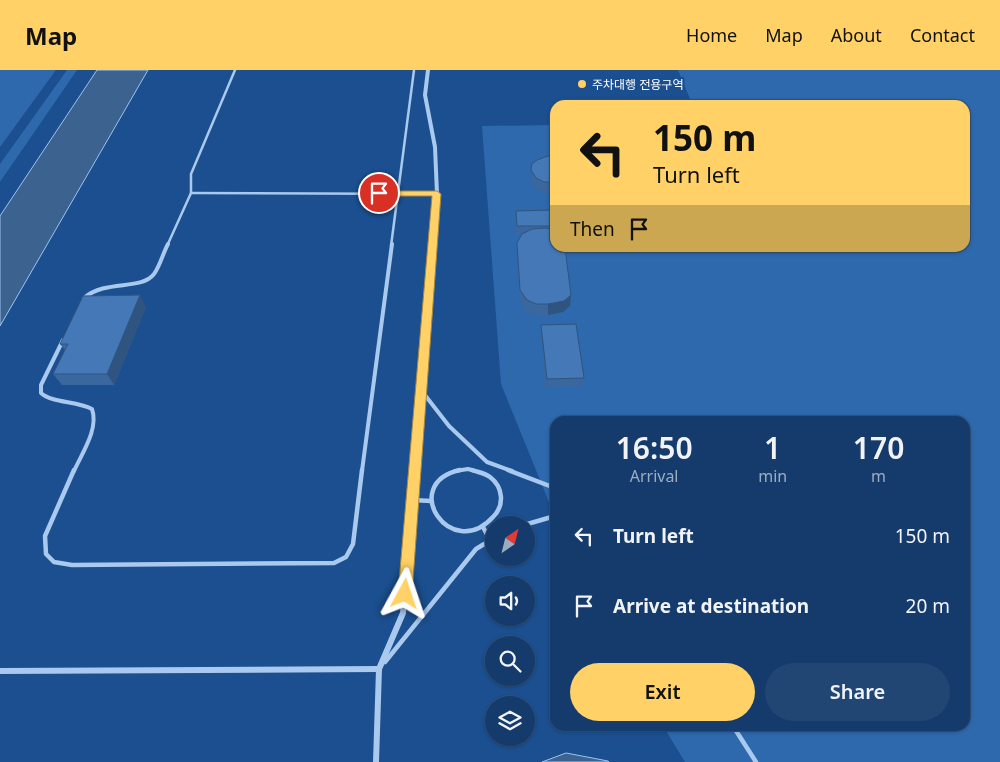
<!DOCTYPE html>
<html lang="en">
<head>
<meta charset="utf-8">
<style>
	body { margin:0; font-family:"Noto Sans","Noto Sans KR",sans-serif; background:#214673; color:#f1f3f6; height:100vh; display:flex; flex-direction:column; font-size:19px; white-space:nowrap }
	* { box-sizing:border-box; margin:0 }
	p { font-size:16px; color:#9dadc1 }
	.icon { flex:none; width:28px; height:28px; fill:none; stroke:currentColor; stroke-width:2; stroke-linecap:round; stroke-linejoin:round }
	.map { position:relative; flex:1; overflow:hidden }
	.drawer { position:absolute; left:550px; top:346px; width:420px; height:315px; display:flex; flex-direction:column; background:#143b6b; border-radius:15px; box-shadow:0 1px 4px #0004,0 0 0 1px #33557e }
	.drawer>* { flex:none }
	.hud { position:absolute; left:550px; top:30px; width:420px; height:152px; border-radius:15px; box-shadow:0 1px 4px #0004,0 0 0 1px #33557e; background:#ffd166; color:#111; overflow:hidden }
	.needle { width:32px; rotate:35deg }
	.controls { position:absolute; left:485px; top:446px; display:grid; gap:10px }
	.controls a { display:grid; place-items:center; width:50px; height:50px; border-radius:50%; background:#143b6b; box-shadow:0 1px 4px #0004,0 0 0 1px #33557e; font-size:25px }
	.pin { position:absolute; display:grid; place-items:center; width:42px; height:42px; color:#fff; margin:-21px; border:2px solid #fff; border-radius:50%; box-shadow:0 1px 5px #0007 }
	.me { position:absolute; width:55px; margin:-28px; rotate:5deg; stroke-linejoin:round; filter:drop-shadow(0 0 4px #0008) }
	.turn { display:flex; align-items:center; gap:18px; height:105px; padding:0 20px; font-size:22px }
	.turn .icon { width:65px; height:65px; stroke-width:2.5 }
	.turn b { display:block; font-size:35px; line-height:42px }
	.then { display:flex; align-items:center; height:48px; padding:0 20px; background:#0003; gap:10px; font-size:19px }
	.eta { display:flex; justify-content:space-evenly; align-items:center; height:85px; text-align:center }
	.eta b { font-size:30px; font-weight:600; line-height:35px }
	.action { display:flex; gap:10px; margin-top:auto; padding:10px 20px }
	.action a { flex:1; height:58px; border-radius:30px; background:#ffd166; color:#111; font-size:20px; font-weight:600; line-height:58px; text-align:center }
	.action a+a { background:#214673; color:#f1f3f6 }
	ul { padding:0; list-style:none }
	li { display:flex; align-items:center; gap:15px; height:70px; padding:0 20px }
	li div { flex:1 }
	li b { display:block; font-size:19px }
	li em { font-style:normal }
	header { display:flex; align-items:center; gap:30px; box-sizing:border-box; height:70px; padding:0 25px; background:#ffd166; color:#111 }
	header strong { font-size:24px }
	nav { display:flex; gap:28px; margin-inline-start:auto; font-size:18px }
	.map>svg:first-child { display:block }
</style>
</head>
<body>
<header>
<strong>Map</strong>
<nav><a>Home</a><a>Map</a><a>About</a><a>Contact</a></nav>
</header>
<div class="map">
<svg width="1000" height="692" viewBox="0 0 1000 692">
	<rect width="100%" height="100%" fill="#1b4f8f"/>
	<g fill="#2e69ad">
		<path d="M0 0H56L0 77Z"/>
		<path d="M67 0H77L0 112V94Z"/>
		<path d="M678 0H1000V692H685L663 656H965V351H555V447L501 314 482 56 555 55V178H965V35H698L691 31Z"/>
	</g>
	<g fill="#3c6290" stroke="#9cc4f0">
		<path d="M97 0H148L0 256V146Z"/>
		<path d="M566 683 608 691 609 692H542Z"/>
	</g>
	<g fill="none" stroke-linecap="round" stroke-linejoin="round">
		<g stroke="#a9c9ee" stroke-width="2.5">
			<path d="M191 123 437 124"/>
			<path d="M167 176 191 123V104L235 0"/>
			<path d="M391 176 414 0"/>
		</g>
		<g stroke="#a9c9ee" stroke-width="4">
			<path d="M84 228C106 209 141 221 154 204 160 196 163 183 168 174"/>
			<path d="M63 270 41 315V323C52 333 76 331 92 339 99 359 82 383 74 401"/>
			<path d="M421 320 449 356 487 392 512 401"/>
			<path d="M362 401 392 174"/>
			<path d="M455 401 468 399 475 401"/>
		</g>
		<g stroke="#a9c9ee" stroke-width="4.5">
			<path d="M74 400 45 466 46 484 54 492 72 495 334 493 346 487 353 474 362 400"/>
			<path d="M460 400C398 414 451 493 493 447 505 435 503 417 490 407 485 403 477 402 472 400"/>
			<path d="M508 400 555 418"/>
			<path d="M412 430 431 431"/>
			<path d="M524 455 555 446"/>
			<path d="M483 457 490 470"/>
			<path d="M385 592 476 479 494 468"/>
			<path d="M733 656 756 692"/>
		</g>
		<path stroke="#a9c9ee" stroke-width="4" d="M428 0 425 25 435 77 437 124 433 176"/>
		<path stroke="#a9c9ee" stroke-width="4.5" d="M414 401 433 174"/>
		<g stroke="#a9c9ee" stroke-width="6">
			<path d="M0 601 379 599"/>
			<path d="M376 692 379 599 403 543 415 400"/>
		</g>
	</g>
	<g fill="#3a679d">
		<path d="M555 86V123H544L535 119 531 112 532 94Z"/>
		<path d="M516 141 554 156V160L571 225 570 236 563 242 548 245H535L526 241 520 231 517 184V173L521 164H516Z"/>
		<path d="M146 237 114 315H62L53 304 65 280 60 274Z"/>
		<path d="M541 255 584 308 583 316 546 317 541 262Z"/>
	</g>
	<g fill="#305480">
		<path d="M140 225 146 237 114 315 107 304Z"/>
		<path d="M571 225 570 236 563 242 548 245V234Z"/>
	</g>
	<g fill="#4478b7" stroke="#305480">
		<path d="M548 86H555V112H544L536 108 531 100 532 94 537 90Z"/>
		<path d="M553 140 554 156H517L516 141Z"/>
		<path d="M546 158 555 160V178H565L571 225 564 231 548 234H536L527 230 520 220 517 173 522 164 532 159Z"/>
		<path d="M140 225 107 304H53L68 274H60L83 226Z"/>
		<path d="M576 254 584 308 547 309 541 255Z"/>
	</g>
	<path fill="#ffd166" stroke="#a68842" d="M376 121H437L441 124 412 524 410 528 405 530 400 528 398 524 432 126H379L376 125Z"/>
	<circle fill="#ffd166" stroke="#1b4f8f" stroke-width="2" cx="582" cy="14" r="5"/>
	<g text-anchor="middle" dominant-baseline="central" stroke-width="4.5" stroke-linejoin="round" paint-order="stroke">
		<g font-size="12" fill="#fff" stroke="#1b4f8f" text-anchor="start">
			<text x="592" y="14">주차대행 전용구역</text>
		</g>
	</g>
</svg>
<div class="controls">
<a><svg class="needle" viewBox="-14 -14 28 28"><path d="M0-13l5 13h-10z" fill="#e53935"/><path d="M0 13l5-13h-10z" fill="#9dadc1"/></svg></a>
<a><svg class="icon" aria-label="sound" viewBox="0 0 24 24"><path d="M4 9h4l5-4v14l-5-4H4zM17 9q2 3 0 6"/></svg></a>
<a><svg class="icon" aria-label="search" viewBox="0 0 24 24"><circle cx="10" cy="10" r="6"/><path d="M15 15l6 6"/></svg></a>
<a><svg class="icon" aria-label="layers" viewBox="0 0 24 24"><path d="M12 4l9 5-9 5-9-5zM3 14l9 5 9-5"/></svg></a>
</div>
<div class="pin" style="left:379px;top:123px;background:#d93025"><svg class="icon" aria-label="arrive" viewBox="0 0 24 24"><path d="M6 21V4h12l-3 4 3 4H6"/></svg></div>
<svg class="me" style="left:405px;top:524px" viewBox="-20 -20 40 40"><path d="M0-17L14 15 0 8-14 15z" fill="#ffd166" stroke="#fff" stroke-width="4"/></svg>
<div class="hud">
<div class="turn"><svg class="icon" aria-label="left" viewBox="0 0 24 24"><path d="M17 20v-9H6M10 6l-5 5 5 5"/></svg><div><b>150 m</b>Turn left</div></div>
<div class="then">Then<svg class="icon" aria-label="arrive" viewBox="0 0 24 24"><path d="M6 21V4h12l-3 4 3 4H6"/></svg></div>
</div>
<section class="drawer">
<div class="eta">
<div><b>16:50</b><p>Arrival</p></div>
<div><b>1</b><p>min</p></div>
<div><b>170</b><p>m</p></div>
</div>
<ul>
<li><svg class="icon" aria-label="left" viewBox="0 0 24 24"><path d="M17 20v-9H6M10 6l-5 5 5 5"/></svg><div><b>Turn left</b></div><em>150 m</em></li>
<li><svg class="icon" aria-label="arrive" viewBox="0 0 24 24"><path d="M6 21V4h12l-3 4 3 4H6"/></svg><div><b>Arrive at destination</b></div><em>20 m</em></li>
</ul>
<div class="action"><a>Exit</a><a>Share</a></div>
</section>
</div>
</body>
</html>
